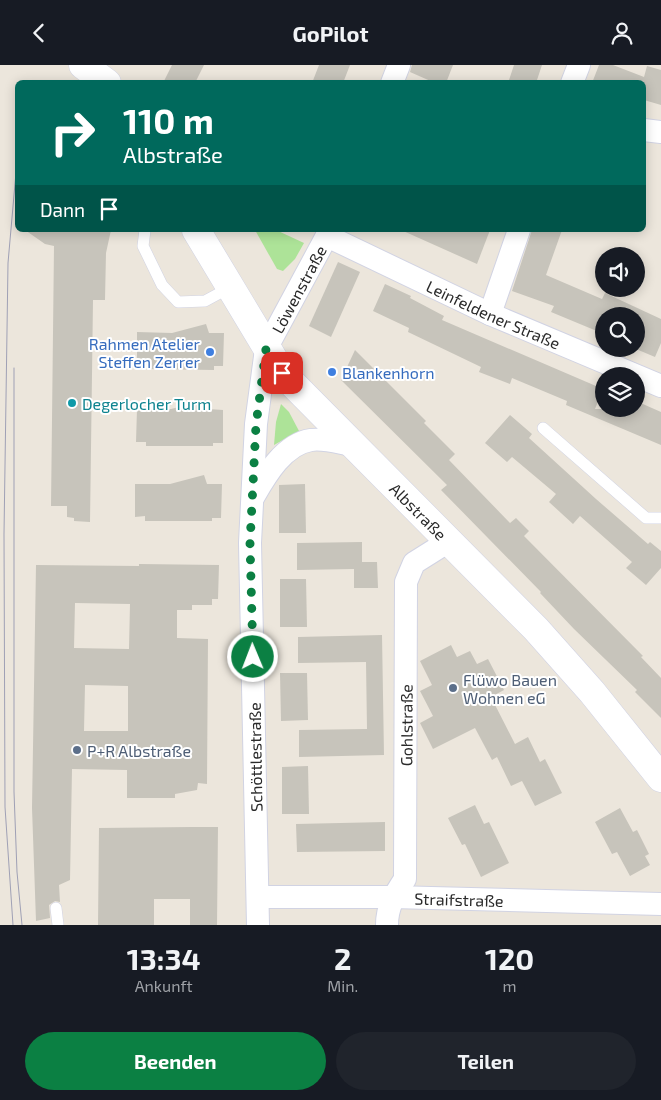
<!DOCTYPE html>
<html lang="de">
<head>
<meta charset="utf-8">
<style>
	body { margin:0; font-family:"Exo 2",sans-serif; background:#20242c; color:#f1f3f6; height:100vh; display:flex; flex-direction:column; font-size:19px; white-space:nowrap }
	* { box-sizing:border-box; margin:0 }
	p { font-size:16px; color:#9ea1a6 }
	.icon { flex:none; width:28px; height:28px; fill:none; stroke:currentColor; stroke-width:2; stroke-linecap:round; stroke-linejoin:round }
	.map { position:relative; height:860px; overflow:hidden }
	.sheet { display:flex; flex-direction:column; background:#171b24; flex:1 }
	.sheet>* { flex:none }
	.hud { position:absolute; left:15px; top:15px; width:631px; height:152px; border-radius:8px; box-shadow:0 2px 12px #0003; background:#00695c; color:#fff; overflow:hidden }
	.buttons { position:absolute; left:595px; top:182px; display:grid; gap:10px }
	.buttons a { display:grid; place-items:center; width:50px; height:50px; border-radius:50%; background:#171b24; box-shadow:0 2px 12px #0003; font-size:25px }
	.pin { position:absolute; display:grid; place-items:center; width:42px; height:42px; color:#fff; margin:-21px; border-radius:10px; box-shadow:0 2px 8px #0006 }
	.me { position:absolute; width:55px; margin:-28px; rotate:359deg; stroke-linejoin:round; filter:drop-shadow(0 0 4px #0008) }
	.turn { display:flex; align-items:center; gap:18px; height:105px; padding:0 25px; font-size:22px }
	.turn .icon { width:65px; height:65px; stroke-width:2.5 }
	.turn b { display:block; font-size:35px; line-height:42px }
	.then { display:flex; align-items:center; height:48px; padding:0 25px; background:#0003; gap:10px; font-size:19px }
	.eta { display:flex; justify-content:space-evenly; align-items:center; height:85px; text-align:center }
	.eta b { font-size:30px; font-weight:700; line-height:35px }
	.button { display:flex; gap:10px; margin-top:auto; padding:10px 25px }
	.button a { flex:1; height:58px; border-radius:30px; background:#0b8043; color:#fff; font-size:20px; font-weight:700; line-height:58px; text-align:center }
	.button a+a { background:#20242c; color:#f1f3f6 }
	header { display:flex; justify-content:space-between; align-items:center; height:65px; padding:0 25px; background:#171b24; font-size:22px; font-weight:700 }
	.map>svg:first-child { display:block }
</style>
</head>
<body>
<header><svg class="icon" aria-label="back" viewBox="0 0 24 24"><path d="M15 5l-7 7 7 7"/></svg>GoPilot<svg class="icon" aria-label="person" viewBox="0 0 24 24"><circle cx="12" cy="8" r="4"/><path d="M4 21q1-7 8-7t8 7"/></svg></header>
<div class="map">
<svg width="661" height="860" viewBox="0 0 661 860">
	<rect width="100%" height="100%" fill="#ece6dc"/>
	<g fill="#ade398">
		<path d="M255 165H276L304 178 295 194 283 206 277 204Z"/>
		<path d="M281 339 289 347 299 366 274 380 276 357Z"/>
	</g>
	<g fill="#c7c4bb" fill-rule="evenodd">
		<path d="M172 0H204L195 18H163Z"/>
		<path d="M319 0H350L343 18H312Z"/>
		<path d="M412 0H453L446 18H435L410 7Z"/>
		<path d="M514 0H542L536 18H508Z"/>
		<path d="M599 0H613L644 12 647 1 661 5V40L644 35V18H592Z"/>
		<path d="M25 165H111L106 188 105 235H93L90 457 74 456V453L67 452V441H51L54 181 45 179Z"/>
		<path d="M401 165H490L477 199Z"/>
		<path d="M532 165H562L546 210 602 234 605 228 661 254V278L655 292 636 284V251H604V269L551 247 554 241 512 226Z"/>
		<path d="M338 197 360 207 331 272 309 261Z"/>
		<path d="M385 219 411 231 410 233 444 251 442 255 603 324 595 344H636V336L661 347V380L566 340 567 336 512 313 510 319 479 307 481 302 408 267 409 263 373 246Z"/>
		<path d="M206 259 209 268H224L223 301H214V305L147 304V300H137V267L172 268Z"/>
		<path d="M355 285 426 356 424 358 455 389 449 395 510 458 516 453 529 466 524 471 643 591 641 592 661 613V653L635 627 637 625 574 564 540 528 541 527 441 425 447 420 341 315Z"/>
		<path d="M206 335 208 344 223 345V378H213V381H146V377H136L137 344H171Z"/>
		<path d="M510 350 532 369 529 373 596 434 648 479 650 477 661 486V503L646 520 626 503 632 497 580 451 573 459 549 437 556 429 512 392 507 397 485 378Z"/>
		<path d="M204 410 207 419H222L221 453H212V456H145V451L135 452V419H170Z"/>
		<path d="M305 419 306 468H279V420Z"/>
		<path d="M362 477V497H377L378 523H354V504L297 505V478Z"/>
		<path d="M139 499 219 500 218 534H212V540H192V545H177V573L208 574 207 719 198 718 197 725 175 729V733H127V705L72 704 70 815 59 820 60 837 55 836 49 840 50 853 36 856 32 743 36 500 139 501ZM75 538 130 539 129 584 74 583ZM85 620 128 621V666H84Z"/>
		<path d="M280 514H306L307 562H280Z"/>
		<path d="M382 570 384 690 299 692V665L367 664 366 597 298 598V572Z"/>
		<path d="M451 580 457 592 470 586 477 599 488 594 504 625 491 632 515 679 528 672 540 697 545 694 562 728 535 741 522 716 511 721 497 692 492 695 475 663 433 684 420 658 433 651 420 626 432 620 420 596Z"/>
		<path d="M280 608H307L308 655 281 656Z"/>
		<path d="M308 701 309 749H282V702Z"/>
		<path d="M475 740 484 759 489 757 509 798 481 812 465 779 462 780 448 753Z"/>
		<path d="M620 743 633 767 637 765 649 789 645 791 650 800 630 811 617 787 612 789 595 757Z"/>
		<path d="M385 757V786L297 787 296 759Z"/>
		<path d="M191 762H218L217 860H190V834H154V860H98L99 763Z"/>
	</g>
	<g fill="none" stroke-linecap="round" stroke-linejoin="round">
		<g stroke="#d1d3e3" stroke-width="12">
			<g id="service">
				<path d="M145 165 143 181 162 220 178 237 205 236 229 223"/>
				<path d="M543 363 646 453H661"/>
				<path d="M56 843 58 860"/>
			</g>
		</g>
		<g stroke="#d1d3e3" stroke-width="24">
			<g id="minor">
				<path d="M392 18 399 0"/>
				<path d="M572 18 579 0"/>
				<path d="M644 65 661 67"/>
				<path id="s1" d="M327 171 490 249 661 321"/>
				<path d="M490 249 519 165"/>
				<path d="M254 431C266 410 284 379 311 375 324 373 340 378 353 380"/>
				<path id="s2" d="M258 832H392L661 839"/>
				<path id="s3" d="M258 860 250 478 256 359 266 284 330 165"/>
				<path id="s4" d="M387 860C387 841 395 829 405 814L406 517 414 498 449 476"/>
			</g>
		</g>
		<g stroke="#d1d3e3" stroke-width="29">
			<g id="tertiary">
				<path d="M83 0 107 18"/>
				<path id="s5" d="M196 165 282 308 536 564 592 627 661 713"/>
			</g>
		</g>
		<use href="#service" stroke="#fff" stroke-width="11"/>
		<use href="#minor" stroke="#fff" stroke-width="22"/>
		<use href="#tertiary" stroke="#fff" stroke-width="28"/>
		<g stroke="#9fa0b5" stroke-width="1">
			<path d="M14 303V727L17 807 22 860"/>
			<path d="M13 860 5 742 4 469 8 198 18 85"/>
		</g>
	</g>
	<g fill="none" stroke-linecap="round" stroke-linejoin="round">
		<path stroke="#0b8043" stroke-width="9" stroke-dasharray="0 16.2" d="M253 592 250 478 256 360 266 284 282 308"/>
	</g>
	<g fill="#3f7fe0" stroke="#fff" stroke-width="2">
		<circle cx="210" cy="287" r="5"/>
		<circle cx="332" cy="307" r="5"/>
	</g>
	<circle fill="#0f9aa8" stroke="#fff" stroke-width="2" cx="72" cy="338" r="5"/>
	<g fill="#5c6f8a" stroke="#fff" stroke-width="2">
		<circle cx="453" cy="623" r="5"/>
		<circle cx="77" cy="685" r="5"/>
	</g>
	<g text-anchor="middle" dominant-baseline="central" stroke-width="4" stroke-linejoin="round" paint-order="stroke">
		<g font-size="16" fill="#2a2a2a" stroke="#fff">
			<text stroke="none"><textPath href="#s3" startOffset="645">Löwenstraße</textPath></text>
			<text stroke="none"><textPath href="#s1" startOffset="184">Leinfeldener Straße</textPath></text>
			<text stroke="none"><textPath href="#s5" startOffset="361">Albstraße</textPath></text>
			<text stroke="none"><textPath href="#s4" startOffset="204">Gohlstraße</textPath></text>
			<text transform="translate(255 692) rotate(-91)">Schöttlestraße</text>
			<text stroke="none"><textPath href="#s2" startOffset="201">Straifstraße</textPath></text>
		</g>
		<g font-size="16" fill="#366cbe" stroke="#fff" text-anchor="end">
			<text x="200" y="278">Rahmen Atelier<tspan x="200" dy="18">Steffen Zerrer</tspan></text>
			<text x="342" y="307" text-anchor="start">Blankenhorn</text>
		</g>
		<g font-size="16" fill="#0d838f" stroke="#fff" text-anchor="start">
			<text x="82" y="338">Degerlocher Turm</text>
		</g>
		<g font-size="16" fill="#4e5e75" stroke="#fff" text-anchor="start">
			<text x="463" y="614">Flüwo Bauen<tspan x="463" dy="18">Wohnen eG</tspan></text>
			<text x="87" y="685">P+R Albstraße</text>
		</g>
	</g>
</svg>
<div class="buttons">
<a><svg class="icon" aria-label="sound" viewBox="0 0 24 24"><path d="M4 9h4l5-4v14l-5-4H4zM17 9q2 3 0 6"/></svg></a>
<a><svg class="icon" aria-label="search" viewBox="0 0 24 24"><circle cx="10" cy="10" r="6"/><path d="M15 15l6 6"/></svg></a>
<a><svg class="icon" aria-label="layers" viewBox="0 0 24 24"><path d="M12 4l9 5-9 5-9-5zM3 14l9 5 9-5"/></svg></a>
</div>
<div class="pin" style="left:282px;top:308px;background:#d93025"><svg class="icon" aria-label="arrive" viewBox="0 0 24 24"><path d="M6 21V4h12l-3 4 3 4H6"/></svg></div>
<svg class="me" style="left:253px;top:592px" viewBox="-20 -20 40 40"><circle r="17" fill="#0b8043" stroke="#fff" stroke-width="3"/><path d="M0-11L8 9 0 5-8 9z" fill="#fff"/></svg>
<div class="hud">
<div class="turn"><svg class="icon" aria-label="right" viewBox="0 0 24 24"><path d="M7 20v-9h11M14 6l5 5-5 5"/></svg><div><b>110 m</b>Albstraße</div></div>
<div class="then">Dann<svg class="icon" aria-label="arrive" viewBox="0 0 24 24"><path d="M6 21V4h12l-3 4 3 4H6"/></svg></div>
</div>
</div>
<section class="sheet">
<div class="eta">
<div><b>13:34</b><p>Ankunft</p></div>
<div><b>2</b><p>Min.</p></div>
<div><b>120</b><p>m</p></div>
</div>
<div class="button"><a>Beenden</a><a>Teilen</a></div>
</section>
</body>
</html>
